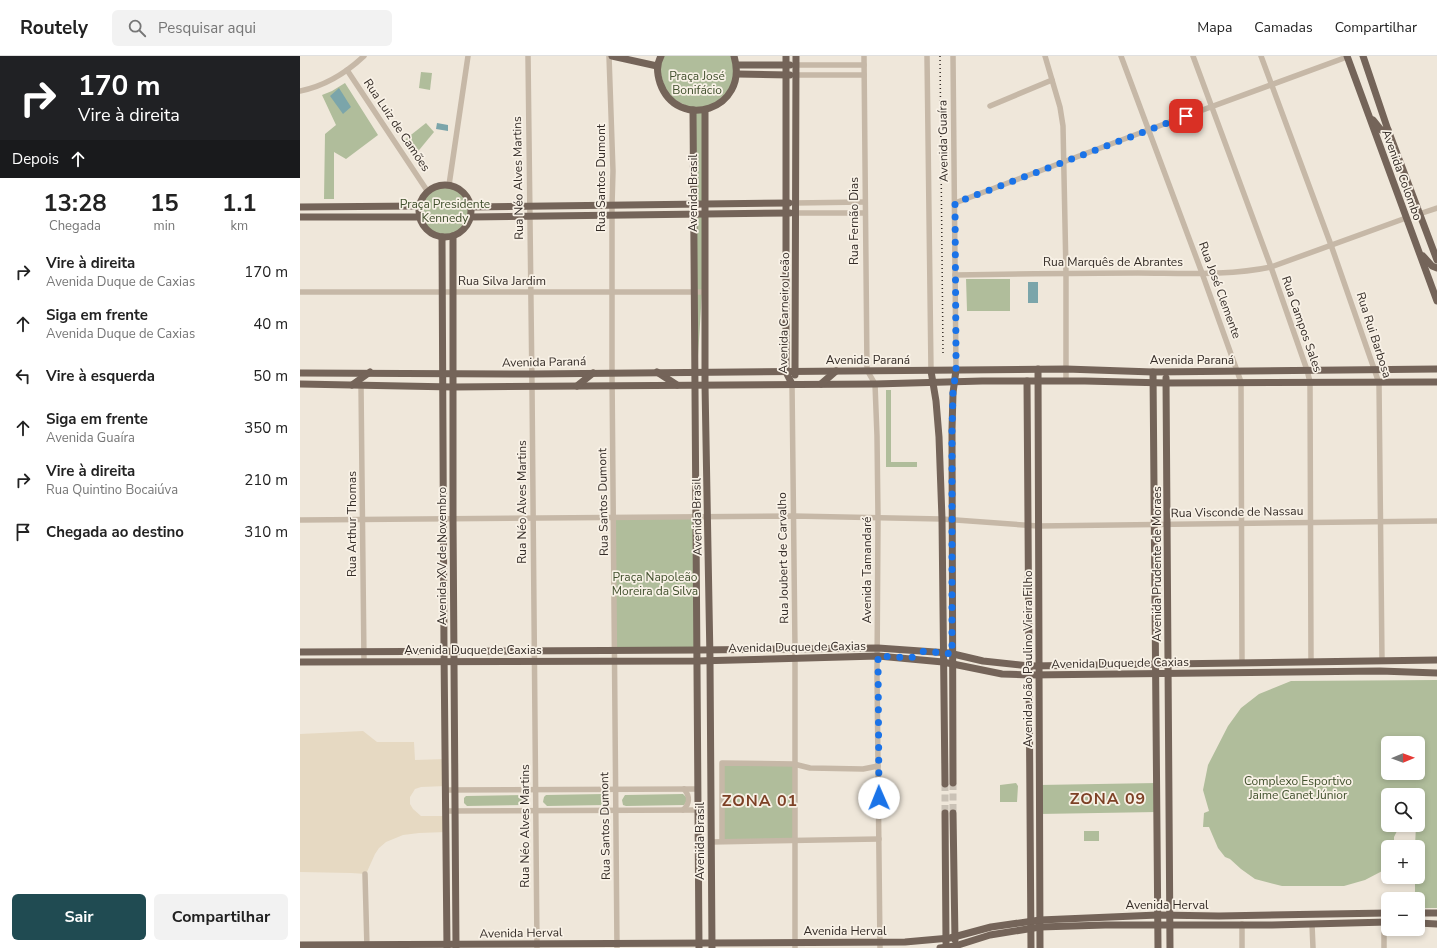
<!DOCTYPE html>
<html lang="pt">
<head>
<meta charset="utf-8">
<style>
	body { margin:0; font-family:"Nunito Sans",sans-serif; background:#f2f2f2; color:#222; height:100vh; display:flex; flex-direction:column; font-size:15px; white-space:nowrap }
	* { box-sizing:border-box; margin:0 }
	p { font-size:13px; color:#767676 }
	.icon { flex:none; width:22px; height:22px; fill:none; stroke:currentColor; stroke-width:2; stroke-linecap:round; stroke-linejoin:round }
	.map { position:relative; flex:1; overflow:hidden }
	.side { display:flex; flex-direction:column; background:#fff; width:300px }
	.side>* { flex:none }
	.hud { background:#202124; color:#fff; overflow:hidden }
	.needle { width:26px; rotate:89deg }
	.tools { position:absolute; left:1081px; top:680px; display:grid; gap:8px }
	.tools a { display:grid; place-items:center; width:44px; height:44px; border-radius:6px; background:#fff; box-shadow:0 2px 6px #0003; font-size:20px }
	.pin { position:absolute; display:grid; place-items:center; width:34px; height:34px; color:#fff; margin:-17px; border-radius:8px; box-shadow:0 2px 6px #0006 }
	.me { position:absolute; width:44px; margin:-22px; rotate:359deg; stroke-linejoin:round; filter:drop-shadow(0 0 3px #0008) }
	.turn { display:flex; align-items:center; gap:14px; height:84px; padding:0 12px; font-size:18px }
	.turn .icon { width:52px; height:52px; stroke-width:2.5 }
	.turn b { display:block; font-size:28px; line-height:34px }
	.then { display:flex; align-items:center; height:38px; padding:0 12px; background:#0003; gap:8px; font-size:15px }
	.eta { display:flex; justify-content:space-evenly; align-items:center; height:68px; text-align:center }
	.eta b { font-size:24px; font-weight:700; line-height:28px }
	.primary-button { display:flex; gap:8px; margin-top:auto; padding:8px 12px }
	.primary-button a { flex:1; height:46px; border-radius:6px; background:#204b52; color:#fff; font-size:16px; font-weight:700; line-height:46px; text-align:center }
	.primary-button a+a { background:#f2f2f2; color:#222 }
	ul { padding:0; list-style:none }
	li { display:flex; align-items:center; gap:12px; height:52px; padding:0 12px }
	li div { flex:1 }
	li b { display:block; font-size:15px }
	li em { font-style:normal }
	header { display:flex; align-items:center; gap:24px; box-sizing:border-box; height:56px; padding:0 20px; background:#fff; border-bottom:1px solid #e0e0e0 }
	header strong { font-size:19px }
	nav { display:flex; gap:22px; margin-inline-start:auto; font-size:14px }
	.search { width:280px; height:36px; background:#f2f2f2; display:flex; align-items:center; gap:10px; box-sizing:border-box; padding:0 14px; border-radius:6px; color:#767676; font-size:15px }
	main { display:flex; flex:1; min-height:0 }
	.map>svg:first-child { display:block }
</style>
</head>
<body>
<header>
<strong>Routely</strong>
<div class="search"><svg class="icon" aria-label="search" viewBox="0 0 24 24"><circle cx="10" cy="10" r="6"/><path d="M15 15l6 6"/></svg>Pesquisar aqui</div>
<nav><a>Mapa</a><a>Camadas</a><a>Compartilhar</a></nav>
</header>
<main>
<section class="side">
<div class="hud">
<div class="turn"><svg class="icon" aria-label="right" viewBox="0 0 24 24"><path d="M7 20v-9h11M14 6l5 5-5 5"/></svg><div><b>170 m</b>Vire à direita</div></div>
<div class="then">Depois<svg class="icon" aria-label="ahead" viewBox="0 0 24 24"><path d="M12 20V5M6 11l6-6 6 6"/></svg></div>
</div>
<div class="eta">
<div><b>13:28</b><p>Chegada</p></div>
<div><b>15</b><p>min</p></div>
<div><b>1.1</b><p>km</p></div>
</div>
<ul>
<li><svg class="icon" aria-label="right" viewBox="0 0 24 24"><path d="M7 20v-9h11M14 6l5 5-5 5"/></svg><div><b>Vire à direita</b><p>Avenida Duque de Caxias</p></div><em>170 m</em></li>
<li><svg class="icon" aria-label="ahead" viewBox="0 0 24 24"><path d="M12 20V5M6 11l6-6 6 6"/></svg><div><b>Siga em frente</b><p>Avenida Duque de Caxias</p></div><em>40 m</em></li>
<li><svg class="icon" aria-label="left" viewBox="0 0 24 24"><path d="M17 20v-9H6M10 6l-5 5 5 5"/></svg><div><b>Vire à esquerda</b></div><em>50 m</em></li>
<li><svg class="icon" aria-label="ahead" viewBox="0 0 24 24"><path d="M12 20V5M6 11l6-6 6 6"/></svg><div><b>Siga em frente</b><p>Avenida Guaíra</p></div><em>350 m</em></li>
<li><svg class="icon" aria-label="right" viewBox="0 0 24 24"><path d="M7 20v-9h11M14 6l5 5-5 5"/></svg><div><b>Vire à direita</b><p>Rua Quintino Bocaiúva</p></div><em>210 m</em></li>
<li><svg class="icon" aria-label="arrive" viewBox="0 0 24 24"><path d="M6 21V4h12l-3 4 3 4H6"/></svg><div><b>Chegada ao destino</b></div><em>310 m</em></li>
</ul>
<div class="primary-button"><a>Sair</a><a>Compartilhar</a></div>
</section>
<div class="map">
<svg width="1137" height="892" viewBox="0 0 1137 892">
	<rect width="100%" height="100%" fill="#efe7da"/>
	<g fill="#b0bd9b" fill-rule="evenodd">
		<path d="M361 0H434L437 9 432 34 405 54 402 148H395V54L367 40 358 7Z"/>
		<path d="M121 16 132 17 130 34 119 32Z"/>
		<path d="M45 27 78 79 46 103 34 96V143H24L25 78 36 69 22 39 32 35Z"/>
		<path d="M126 67 134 76 115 99 102 86Z"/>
		<circle cx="145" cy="155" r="26"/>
		<path d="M396 158H402V236L397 316Z"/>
		<path d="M666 223H710V255H667Z"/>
		<path d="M586 334H591V406H617V411H586Z"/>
		<path d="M395 461 396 594 315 595 314 462Z"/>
		<path d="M1137 624V852H1118V843H1115V821H1118V791H1115L1116 769H1118V739H1088V769H1100L1094 781V791H1088V812L1065 824 1044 830H982L955 823 941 813 930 803 925 801 918 792 909 771H903L904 757 909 755 903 734 908 709 928 670 941 652 959 638 991 625ZM1088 687H1118V717H1088Z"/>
		<path d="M422 707 494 708 495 784 422 785Z"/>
		<path d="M716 727 718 730 717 746H700V729Z"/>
		<path d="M857 727V756L739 758V729Z"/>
		<path d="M304 738 307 741V747L305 749 247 750 243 746 244 741 246 739Z"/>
		<path d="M383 738 386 741V746L384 749 326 750 323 749 322 744 325 739Z"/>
		<path d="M225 739 228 742 227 747 225 749 167 750 164 747V742L166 740Z"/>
		<rect x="784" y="775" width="15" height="10"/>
	</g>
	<path fill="#e6d9c2" d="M63 675 77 686H114L115 704 146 703V730L121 731 115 733 110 741V748L113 753 121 760H146V776L119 777 103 779 86 786 79 792 75 798 66 818 51 817 0 816V678Z"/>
	<g fill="#7ba5aa">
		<path d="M39 32 51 51 43 58 30 40Z"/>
		<path d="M137 67 148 69V75L136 73Z"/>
		<rect x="728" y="226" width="10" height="21"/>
	</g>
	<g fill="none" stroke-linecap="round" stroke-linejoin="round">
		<g stroke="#cac2b6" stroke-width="7" stroke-dasharray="7 3.5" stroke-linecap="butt">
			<path d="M653 727V757"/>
			<path d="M645 728V757"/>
		</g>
		<g stroke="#c6b8a7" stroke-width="5.5">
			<path d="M228 0 232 330 237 892"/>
			<path d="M309 0 313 115 312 149V317L317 892"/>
			<path d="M564 0 567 314 575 328 577 380 578 461 577 619 580 892"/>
			<path d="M627 0 631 315"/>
			<path d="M653 0 656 314"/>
			<path d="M745 0 760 51 763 70 766 217V325"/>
			<path d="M821 0 902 217 941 326 942 606"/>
			<path d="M893 0 971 211 1007 314 1010 326 1011 606"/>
			<path d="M961 0 1031 189 1079 327 1082 605"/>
			<path d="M496 9H564"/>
			<path d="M47 14 128 136"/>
			<path d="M496 19H564"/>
			<path d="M0 35C25 30 46 17 64 0"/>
			<path d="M690 50 752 24"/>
			<path d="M149 129 168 0"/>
			<path d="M495 147 564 146"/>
			<path d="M655 147 848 74 1047 1"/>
			<path d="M496 157H564"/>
			<path d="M1119 158 1137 152"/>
			<path d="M655 219C716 218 777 217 838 217 881 217 929 220 971 211L1106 162"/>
			<path d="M0 236H405"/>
			<path d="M492 328 495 592V892"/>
			<path d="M61 329 64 606"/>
			<path d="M0 464 493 460 642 463 738 470 1137 465"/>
			<path d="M146 734 398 733"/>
			<path d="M383 754C390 748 390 740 384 733"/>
			<path d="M146 755 398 754"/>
			<path d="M422 785V707L494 708 510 712 563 713 578 710"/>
			<path d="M411 786 579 783"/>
			<path d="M65 818 67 892"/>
			<path d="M942 868V892"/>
			<path d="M1012 868 1013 892"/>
			<path d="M1084 892V866"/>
		</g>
		<g stroke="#746459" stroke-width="7">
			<path d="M312 0 357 10"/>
			<path d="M361 0C356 9 357 17 360 27 377 76 450 54 434 0"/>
			<path d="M486 0V316L492 328"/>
			<path d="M1047 0 1137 245"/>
			<path d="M1063 0 1088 74 1137 204"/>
			<path d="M437 9H490"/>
			<path d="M437 18 490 19"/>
			<path d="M393 54 399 892"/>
			<path d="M405 54V329L410 604 412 892"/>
			<path d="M1073 64 1081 74H1088"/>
			<circle cx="145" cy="155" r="26"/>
			<path d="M0 151 120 150"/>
			<path d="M171 151 489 147"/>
			<path d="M0 161H120"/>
			<path d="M170 161 490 157"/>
			<path d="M153 180V463L156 891"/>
			<path d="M142 181 144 595 147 892"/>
			<path d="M1123 200 1132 210 1137 212"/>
			<path d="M738 313 740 892"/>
			<path d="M631 315 636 345 639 381 642 463 645 728"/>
			<path d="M357 316 377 329"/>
			<path d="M853 316 858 892"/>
			<path d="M0 317 232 318 766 313 853 316 1137 313"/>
			<path d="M495 319 496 0"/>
			<path d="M866 322 870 892"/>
			<path d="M727 325 731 892"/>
			<path d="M0 328 153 331 575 328 682 325H785L866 327 1137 326"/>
			<path d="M521 328 536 315"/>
			<path d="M52 329 70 316"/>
			<path d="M277 330 293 317"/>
			<path d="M0 596 400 594 578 592 649 597 683 605 729 610 1137 604"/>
			<path d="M0 606 396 605 578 600 643 606 702 618 729 619 1080 615 1137 617"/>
			<path d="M653 727 652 374 653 337 656 314"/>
			<path d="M645 757 646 887"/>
			<path d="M653 757 655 884"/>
			<path d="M1118 857H1137"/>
			<path d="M1118 867 1137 868"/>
			<path d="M0 889 605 886 650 882 691 871 740 864 858 859 919 860 1088 857"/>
			<path d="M640 892 655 890 690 879 740 871 805 869H972L1088 866"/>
		</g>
		<path stroke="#342c27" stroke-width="1.5" stroke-dasharray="1 3" stroke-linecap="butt" d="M640 0 643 297"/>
	</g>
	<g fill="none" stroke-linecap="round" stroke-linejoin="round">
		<path stroke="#1a73e8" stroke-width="7" stroke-dasharray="0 12.6" d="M579 742 578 600 611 602 624 595 652 598V374L653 336 656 314V300L655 147 886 60"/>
	</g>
	<g text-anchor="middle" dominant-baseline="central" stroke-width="3.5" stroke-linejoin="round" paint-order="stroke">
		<g font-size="12" fill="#41502d" stroke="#f8f1e6">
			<text x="397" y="20">Praça José<tspan x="397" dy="14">Bonifácio</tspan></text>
			<text x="145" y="148">Praça Presidente<tspan x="145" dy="14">Kennedy</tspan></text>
			<text x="355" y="521">Praça Napoleão<tspan x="355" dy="14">Moreira da Silva</tspan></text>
			<text x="998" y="725">Complexo Esportivo<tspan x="998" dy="14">Jaime Canet Júnior</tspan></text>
		</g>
		<g font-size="12" fill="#342c27" stroke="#f8f1e6">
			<text transform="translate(97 69) rotate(56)">Rua Luiz de Camões</text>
			<text transform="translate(643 85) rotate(-91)">Avenida Guaíra</text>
			<text transform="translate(1102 119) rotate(70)">Avenida Colombo</text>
			<text transform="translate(218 122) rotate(-91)">Rua Néo Alves Martins</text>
			<text transform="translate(301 122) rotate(-90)">Rua Santos Dumont</text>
			<text transform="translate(393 137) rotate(-90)">Avenida Brasil</text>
			<text transform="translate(554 165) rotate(-90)">Rua Fernão Dias</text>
			<text x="813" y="206">Rua Marquês de Abrantes</text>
			<text x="202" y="225">Rua Silva Jardim</text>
			<text transform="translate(920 234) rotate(70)">Rua José Clemente</text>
			<text transform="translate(484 257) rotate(-89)">Avenida Carneiro Leão</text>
			<text transform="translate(1002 268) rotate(71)">Rua Campos Sales</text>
			<text transform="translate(1074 279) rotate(72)">Rua Rui Barbosa</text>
			<text x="568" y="304">Avenida Paraná</text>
			<text x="892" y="304">Avenida Paraná</text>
			<text transform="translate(244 306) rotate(-1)">Avenida Paraná</text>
			<text transform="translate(222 446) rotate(-90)">Rua Néo Alves Martins</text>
			<text transform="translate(303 446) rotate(-91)">Rua Santos Dumont</text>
			<text transform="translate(937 456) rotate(-1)">Rua Visconde de Nassau</text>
			<text transform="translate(397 461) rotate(-91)">Avenida Brasil</text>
			<text transform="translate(52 468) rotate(-90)">Rua Arthur Thomas</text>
			<text transform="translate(142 500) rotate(-90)">Avenida XV de Novembro</text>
			<text transform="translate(483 502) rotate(-91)">Rua Joubert de Carvalho</text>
			<text transform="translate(857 508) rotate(-90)">Avenida Prudente de Moraes</text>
			<text transform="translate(567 514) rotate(-90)">Avenida Tamandaré</text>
			<text transform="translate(497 591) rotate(-1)">Avenida Duque de Caxias</text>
			<text x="173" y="594">Avenida Duque de Caxias</text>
			<text transform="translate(728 603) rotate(-90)">Avenida João Paulino Vieira Filho</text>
			<text transform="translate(820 607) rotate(-1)">Avenida Duque de Caxias</text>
			<text transform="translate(225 770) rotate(-90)">Rua Néo Alves Martins</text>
			<text transform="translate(305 770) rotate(-91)">Rua Santos Dumont</text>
			<text transform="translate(400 785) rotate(-90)">Avenida Brasil</text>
			<text x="867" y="849">Avenida Herval</text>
			<text x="545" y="875">Avenida Herval</text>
			<text transform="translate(221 877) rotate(-1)">Avenida Herval</text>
		</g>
		<g font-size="16" font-weight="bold" letter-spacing="1" fill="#7d4126" stroke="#f8f1e6">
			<text x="808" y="743">ZONA 09</text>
			<text x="460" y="745">ZONA 01</text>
		</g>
	</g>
</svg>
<div class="tools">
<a><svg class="needle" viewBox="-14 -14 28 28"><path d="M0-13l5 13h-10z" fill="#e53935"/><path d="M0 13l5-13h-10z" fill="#767676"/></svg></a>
<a><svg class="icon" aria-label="search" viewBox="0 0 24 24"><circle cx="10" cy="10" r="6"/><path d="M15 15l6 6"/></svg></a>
<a>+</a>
<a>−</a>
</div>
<div class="pin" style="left:886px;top:60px;background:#d93025"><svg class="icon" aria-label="arrive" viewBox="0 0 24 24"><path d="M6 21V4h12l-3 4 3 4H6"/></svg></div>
<svg class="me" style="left:579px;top:742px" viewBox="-20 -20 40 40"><circle r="19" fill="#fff"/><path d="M0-13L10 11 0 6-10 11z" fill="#1a73e8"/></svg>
</div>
</main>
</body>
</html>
